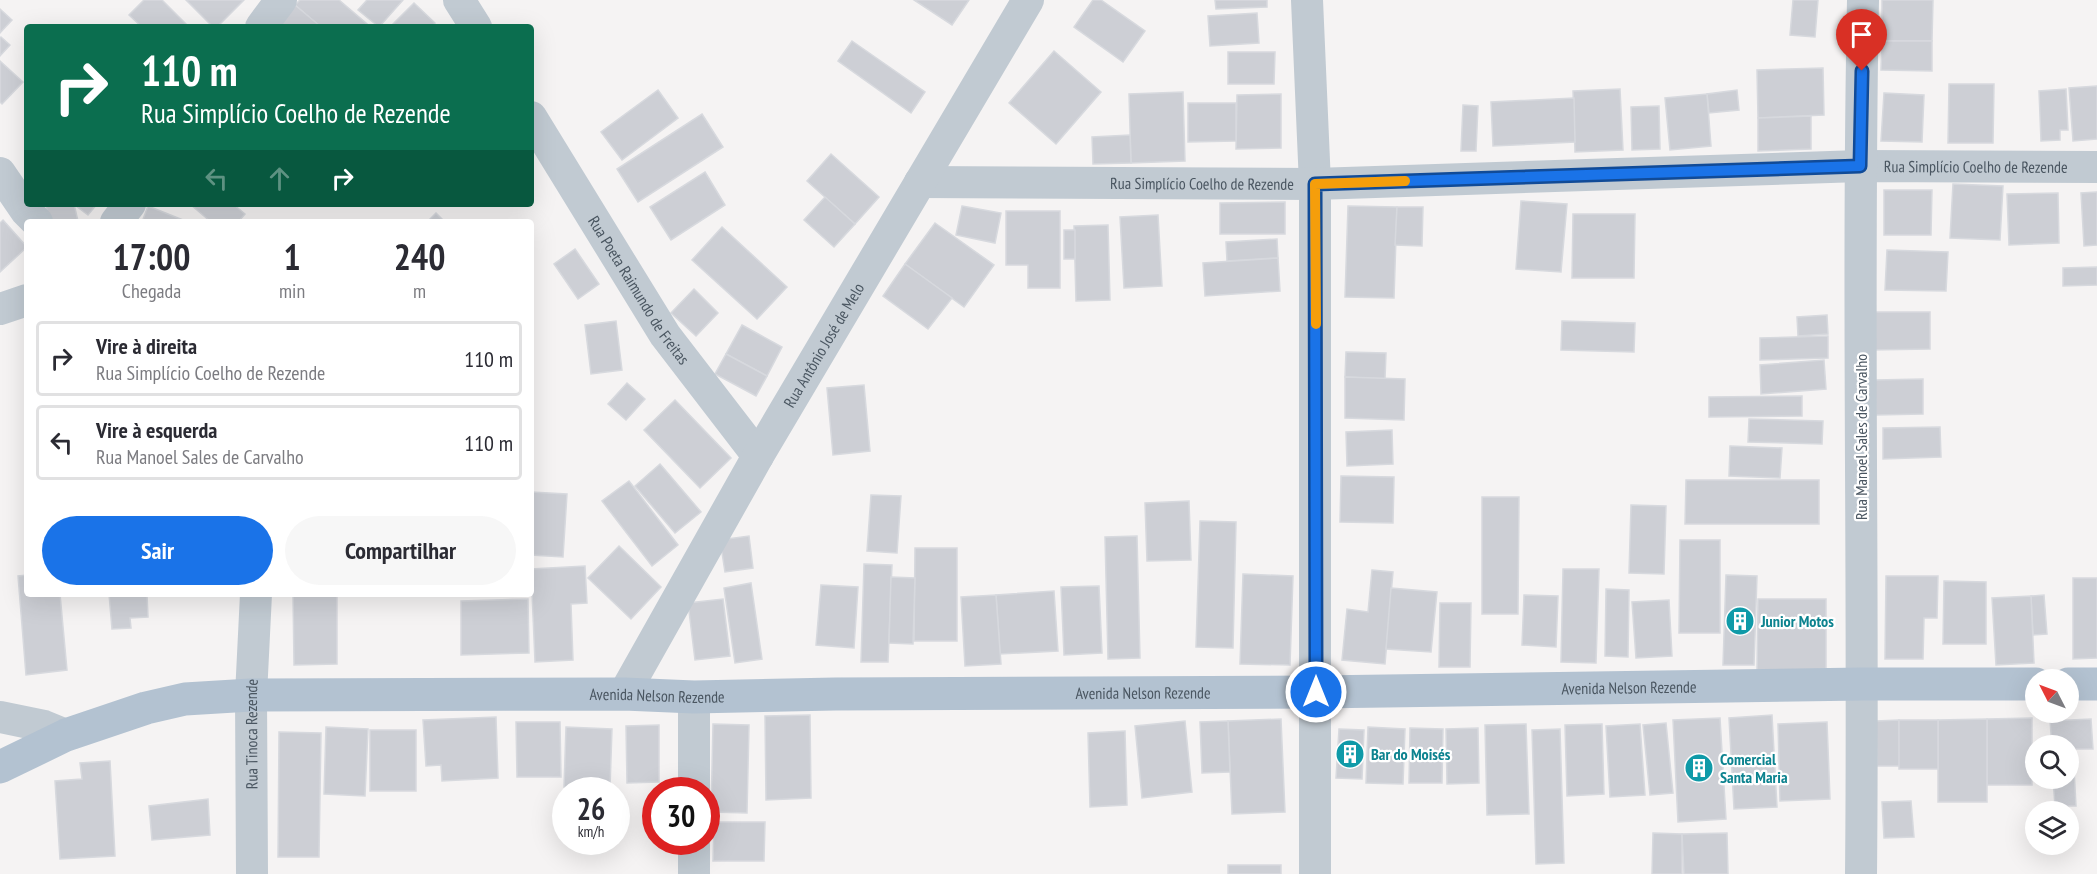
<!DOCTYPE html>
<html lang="pt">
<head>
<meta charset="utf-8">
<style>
	body { margin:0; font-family:"PT Sans Narrow",sans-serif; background:#f7f7f7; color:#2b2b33; height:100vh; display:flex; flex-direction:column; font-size:22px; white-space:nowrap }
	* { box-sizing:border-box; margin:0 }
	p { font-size:20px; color:#7c7c81 }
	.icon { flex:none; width:33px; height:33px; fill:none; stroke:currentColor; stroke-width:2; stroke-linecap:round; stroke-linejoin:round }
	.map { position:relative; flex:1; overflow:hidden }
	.details { position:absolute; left:24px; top:219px; width:510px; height:378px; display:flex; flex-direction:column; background:#fff; border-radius:6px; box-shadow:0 6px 24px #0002 }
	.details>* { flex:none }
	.hud { position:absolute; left:24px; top:24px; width:510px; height:183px; border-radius:6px; box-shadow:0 6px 24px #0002; background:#0b6e4f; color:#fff; overflow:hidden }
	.needle { width:39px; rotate:312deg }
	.buttons { position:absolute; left:2025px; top:669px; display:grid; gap:12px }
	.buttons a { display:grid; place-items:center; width:54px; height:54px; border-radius:50%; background:#fff; box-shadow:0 6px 24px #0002; font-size:30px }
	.speed { position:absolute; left:552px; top:777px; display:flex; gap:12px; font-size:30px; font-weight:700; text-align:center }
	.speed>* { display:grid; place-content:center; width:78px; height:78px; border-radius:50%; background:#fff; box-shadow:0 6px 24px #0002; line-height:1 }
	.speed small { font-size:15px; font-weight:400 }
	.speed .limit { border:9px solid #d22; background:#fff; color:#111 }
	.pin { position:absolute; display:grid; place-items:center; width:51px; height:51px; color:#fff; margin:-62px -26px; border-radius:50% 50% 50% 0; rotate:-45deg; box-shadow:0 0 6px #0007 }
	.pin .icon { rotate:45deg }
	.me { position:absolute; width:66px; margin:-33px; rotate:0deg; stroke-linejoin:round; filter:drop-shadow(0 0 4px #0008) }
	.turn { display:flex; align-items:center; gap:21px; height:126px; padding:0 18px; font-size:27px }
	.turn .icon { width:78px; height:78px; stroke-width:2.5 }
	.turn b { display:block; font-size:42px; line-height:51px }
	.lanes { display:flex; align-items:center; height:57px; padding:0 18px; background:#0003; justify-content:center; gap:30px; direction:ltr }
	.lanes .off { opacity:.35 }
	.eta { display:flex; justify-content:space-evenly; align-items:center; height:102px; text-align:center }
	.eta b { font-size:36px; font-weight:700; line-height:42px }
	.action { display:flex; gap:12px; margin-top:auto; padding:12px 18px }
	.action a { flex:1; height:69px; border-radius:36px; background:#1a73e8; color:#fff; font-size:24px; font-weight:700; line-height:69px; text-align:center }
	.action a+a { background:#f7f7f7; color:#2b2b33 }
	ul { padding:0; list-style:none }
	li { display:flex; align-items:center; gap:18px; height:75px; margin:0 12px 9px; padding:0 6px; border:3px solid #e1e1e2; border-radius:6px }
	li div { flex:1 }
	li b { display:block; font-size:22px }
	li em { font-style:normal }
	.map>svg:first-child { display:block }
</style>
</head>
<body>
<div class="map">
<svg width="2097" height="874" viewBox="0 0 2097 874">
	<rect width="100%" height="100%" fill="#f5f3f3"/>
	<g fill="#cdcfd5" stroke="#d7d9de" stroke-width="1.5">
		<path d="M144 0H162L189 27H142L129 15Z"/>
		<path d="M186 0H244L217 27H213Z"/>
		<path d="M300 0H339L367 24 365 27H321L295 5Z"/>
		<path d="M367 0H403L379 27 358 10Z"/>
		<path d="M914 0H969L952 25Z"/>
		<path d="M1093 0H1101L1145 31 1123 62 1074 27Z"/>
		<path d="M1215 0H1267V7L1216 9Z"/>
		<path d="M1793 0H1818L1815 37 1790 35Z"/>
		<path d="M1882 0H1933L1932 41H1882Z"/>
		<path d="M414 3 435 23 432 27H390Z"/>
		<path d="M295 5 321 27H276Z"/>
		<path d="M0 9 12 20 0 33Z"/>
		<path d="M1257 13 1259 43 1210 46 1208 16Z"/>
		<path d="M1 37 10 45 0 56V38Z"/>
		<path d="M852 41 925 92 911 113 838 61Z"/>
		<path d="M1882 41H1932V71L1881 70Z"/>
		<path d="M1054 51 1101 92 1056 144 1009 103Z"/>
		<path d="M1228 52H1275L1274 84H1228Z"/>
		<path d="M0 61 23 82 2 104 0 102Z"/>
		<path d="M1823 68 1824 115 1758 118 1757 70Z"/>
		<path d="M1949 84H1994L1993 143H1948Z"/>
		<path d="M2097 86V139L2073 141 2069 88Z"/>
		<path d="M1620 89 1623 150 1575 152 1573 91Z"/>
		<path d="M2066 89 2068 130H2060V140L2041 141 2039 91Z"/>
		<path d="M658 90 678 118 622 160 601 132Z"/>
		<path d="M1737 90 1739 110 1709 113 1707 94Z"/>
		<path d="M1183 92 1185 161 1131 163 1129 94Z"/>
		<path d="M1884 93 1924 95 1922 142 1881 141Z"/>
		<path d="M1281 94V148L1236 149 1237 95Z"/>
		<path d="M1707 94 1711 146 1670 150 1665 98Z"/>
		<path d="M1574 98 1575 142 1493 146 1491 102Z"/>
		<path d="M1188 103H1236V141L1188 142Z"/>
		<path d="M1463 105 1478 106 1476 151H1461Z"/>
		<path d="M1659 106 1660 149 1632 150 1631 107Z"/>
		<path d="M702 114 723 147 638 202 617 169Z"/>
		<path d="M1811 116V149L1758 151V118Z"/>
		<path d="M1130 135 1131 163 1093 164 1092 137Z"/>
		<path d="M831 154 879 197 855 224 807 181Z"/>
		<path d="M705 172 725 205 671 240 650 207Z"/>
		<path d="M1953 184 2003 186 2000 240 1950 238Z"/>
		<path d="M1884 190H1932L1931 235H1884Z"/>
		<path d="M2097 192V245L2084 246 2081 193Z"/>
		<path d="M2058 193 2059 243 2009 245 2007 194Z"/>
		<path d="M825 197 855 224 834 247 804 220Z"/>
		<path d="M1521 201 1567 204 1561 272 1516 269Z"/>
		<path d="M1285 202V234H1220V203Z"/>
		<path d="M46 204H74L78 221 49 222Z"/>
		<path d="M78 204H97L88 215 76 206Z"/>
		<path d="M190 204H233L245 214 238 222H211Z"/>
		<path d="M148 206 188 222H142Z"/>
		<path d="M962 206 1001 213 995 243 956 235Z"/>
		<path d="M1348 206 1397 207 1394 298 1345 297Z"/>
		<path d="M1397 207H1423L1422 246 1395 245Z"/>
		<path d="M1006 211H1060V288H1028V265H1006Z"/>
		<path d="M436 213 445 222H427Z"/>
		<path d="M1573 214H1635L1634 278H1572Z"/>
		<path d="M1158 215 1162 286 1124 288 1120 217Z"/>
		<path d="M3 220 27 247 0 272V223Z"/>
		<path d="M935 223 994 265 964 307 905 264Z"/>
		<path d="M1108 225 1110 300 1076 301 1074 226Z"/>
		<path d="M722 227 787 287 757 319 692 260Z"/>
		<rect x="1064" y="230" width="11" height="29"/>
		<path d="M1277 239 1278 258 1227 261 1226 242Z"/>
		<path d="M575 249 599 284 578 299 554 264Z"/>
		<path d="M1887 250 1948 252 1946 291 1885 290Z"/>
		<path d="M1278 258 1280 291 1205 296 1203 263Z"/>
		<path d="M905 264 952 298 928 329 883 296Z"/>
		<path d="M2097 267V285L2063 286V268Z"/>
		<path d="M694 289 718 313 696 336 671 313Z"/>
		<path d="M1870 312H1930V349L1870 350Z"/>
		<path d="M1827 315 1828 334 1798 336 1797 317Z"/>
		<path d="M616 321 622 370 591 374 585 325Z"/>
		<path d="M1562 321 1635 323 1634 352 1561 350Z"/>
		<path d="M742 325 782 347 767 376 726 354Z"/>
		<path d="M1828 336V358L1760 360V338Z"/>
		<path d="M1346 352 1386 353 1385 379 1345 377Z"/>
		<path d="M726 354 767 376 756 396 715 374Z"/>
		<path d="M1824 360 1826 389 1761 394 1760 365Z"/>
		<path d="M1345 377 1405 379 1404 420 1345 418Z"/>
		<path d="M1923 379V414L1876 415 1875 380Z"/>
		<path d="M627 383 645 399 626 420 608 404Z"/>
		<path d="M864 385 870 451 833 455 827 388Z"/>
		<path d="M1802 396V416L1709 417V397Z"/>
		<path d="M675 400 731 458 700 488 644 430Z"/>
		<path d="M1749 419 1823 421 1822 444 1748 442Z"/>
		<path d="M1940 427 1941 457 1883 459V428Z"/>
		<path d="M1392 430 1393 464 1347 466 1346 432Z"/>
		<path d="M1730 446 1782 448 1780 478 1729 476Z"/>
		<path d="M660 464 701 512 675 533 635 486Z"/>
		<path d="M1341 476 1394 477 1393 523 1340 522Z"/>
		<path d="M1686 480H1819V524H1685Z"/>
		<path d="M629 481 678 545 652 566 602 501Z"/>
		<path d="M531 492 567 494 563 557 531 555Z"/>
		<path d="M871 495 901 496 897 553 867 551Z"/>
		<path d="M1482 497H1519L1518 614H1482Z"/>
		<path d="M1189 501 1191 560 1147 561 1145 503Z"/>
		<path d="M1631 505 1666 506 1664 574 1629 573Z"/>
		<path d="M1200 521 1236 522 1233 648 1196 647Z"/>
		<path d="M749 536 753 568 725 572 720 540Z"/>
		<path d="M1137 536 1140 658 1108 659 1105 537Z"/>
		<path d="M1680 540H1720V633H1679Z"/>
		<path d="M619 546 661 587 631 619 588 578Z"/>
		<path d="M915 548H957V641H914Z"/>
		<path d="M864 564 892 565 888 662H861Z"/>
		<path d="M585 566 587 603 571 604 573 660 535 662 531 569Z"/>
		<path d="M1563 569H1599L1596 663 1561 662Z"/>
		<path d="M1372 570 1393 572 1385 664 1342 660 1347 609 1368 612Z"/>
		<path d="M1243 574 1293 576 1290 665 1240 664Z"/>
		<path d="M27 575V594H60L67 670 26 675 18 576Z"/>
		<path d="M1726 575 1757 576 1754 665H1723Z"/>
		<path d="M1886 576H1938L1937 618H1924L1923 659H1885Z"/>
		<path d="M891 577 915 578 913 644 889 643Z"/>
		<path d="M2073 578H2097V658L2073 659Z"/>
		<path d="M1944 581 1986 582V644H1943Z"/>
		<path d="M751 583 762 659 735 663 724 588Z"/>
		<path d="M821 585 858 587 854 648 816 645Z"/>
		<path d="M1099 586 1102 653 1064 655 1061 587Z"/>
		<path d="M1391 588 1437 592 1431 652 1386 649Z"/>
		<path d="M1606 589 1629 590 1628 657 1605 656Z"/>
		<path d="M1054 591 1058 651 1000 654 996 595Z"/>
		<path d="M109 594H147L148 617 130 618 131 628 112 629Z"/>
		<path d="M293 594H337V664L294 665Z"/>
		<path d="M996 595 1001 664 965 666 961 597Z"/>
		<path d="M1524 595 1558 596 1556 647 1522 645Z"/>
		<path d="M2044 595 2047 634 2033 635 2031 596Z"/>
		<path d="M2031 596 2034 663 1996 665 1992 598Z"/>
		<path d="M528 599 529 653 461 655V601Z"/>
		<path d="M723 599 730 656 695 660 688 603Z"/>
		<path d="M1758 599H1826V670H1757Z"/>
		<path d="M1669 600 1672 656 1636 658 1632 602Z"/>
		<path d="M1440 603H1471L1470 667H1439Z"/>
		<path d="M810 715 811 798 766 800 765 716Z"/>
		<path d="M1772 715 1777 807 1734 809 1729 718Z"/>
		<path d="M496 717 498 778 442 781 441 765 426 766 423 720Z"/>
		<path d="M1720 718 1726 819 1678 822 1673 720Z"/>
		<path d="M2032 718V785H1987V719Z"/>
		<path d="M1281 719 1285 812 1232 814 1228 721Z"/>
		<path d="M1987 719V802H1938V720Z"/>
		<path d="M2091 719 2093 749H2073L2076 806H2055L2053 778H2068V746H2052L2050 721Z"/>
		<path d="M1899 720 1900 766H1877L1876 721Z"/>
		<rect x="1899" y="720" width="39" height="49"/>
		<path d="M1185 721 1192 792 1142 798 1135 726Z"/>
		<path d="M1228 721 1230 772 1202 773 1200 722Z"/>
		<path d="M516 722H560L561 777H517Z"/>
		<path d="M1827 722 1830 799 1780 801 1778 724Z"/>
		<path d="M1666 723 1673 793 1650 795 1643 725Z"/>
		<path d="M713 724 749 725 747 813 711 812Z"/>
		<path d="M1526 724 1529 814 1487 815 1485 725Z"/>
		<path d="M1602 724 1604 794 1567 796 1565 725Z"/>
		<path d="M1640 724 1645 795 1610 797 1606 726Z"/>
		<path d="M659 725V782L627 783 626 726Z"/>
		<path d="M326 727 368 729 365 796 324 794Z"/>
		<path d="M566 727 612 729 610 788 564 787Z"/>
		<path d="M1368 727 1405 729 1403 784 1366 783Z"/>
		<path d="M1410 728 1443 729 1442 783H1409Z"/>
		<path d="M1478 728 1479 783 1447 784 1446 729Z"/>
		<path d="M1339 729 1364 730 1362 779 1336 778Z"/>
		<path d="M1560 729 1564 863 1536 864 1532 730Z"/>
		<rect x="370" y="730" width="46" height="61"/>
		<path d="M1125 731 1127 805 1090 807 1088 733Z"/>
		<path d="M279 732 321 733 319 857H278Z"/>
		<path d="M110 761 115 856 60 859 55 781 82 779 80 763Z"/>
		<path d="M208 799 210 835 152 840 149 806Z"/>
		<path d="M1911 801 1914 837 1884 838 1882 802Z"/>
		<path d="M714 822H765L764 861H713Z"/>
		<path d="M1653 833 1682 834V874H1652Z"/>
		<path d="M1727 833 1728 874H1684L1682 834Z"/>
		<rect x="1228" y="865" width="53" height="9"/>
	</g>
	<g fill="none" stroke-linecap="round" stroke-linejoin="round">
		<g stroke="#c1cad2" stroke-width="32">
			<path d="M459 0 476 27"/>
			<path d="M1307 0 1315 184V874"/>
			<path d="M261 27 281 0"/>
			<path id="s1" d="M531 117 665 335 758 456"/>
			<path d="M0 173 26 211 37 222"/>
			<path id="s2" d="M920 182 1315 184 1860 166 2097 167"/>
			<path d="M116 222 130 204"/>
			<path d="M0 309 27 300"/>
			<path id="s3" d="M624 694 758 456 1028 0"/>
			<path d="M0 717 44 726 66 735"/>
			<path d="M694 790V697"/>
			<path id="s4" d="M252 874 251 695 256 594"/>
			<path d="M694 874V842"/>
			<path d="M1861 874C1864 583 1857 291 1863 0"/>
		</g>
		<g stroke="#b3c2d1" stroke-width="33">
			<path d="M2068 684H2097"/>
			<path id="s5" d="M0 767 66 735 146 708 185 699 251 695 624 694 694 697 835 694 1316 692 1863 684H2036"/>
		</g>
	</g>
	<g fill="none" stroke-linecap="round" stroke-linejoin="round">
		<g stroke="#114b97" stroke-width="15">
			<path id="route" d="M1316 692 1315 184 1860 166 1862 71"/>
		</g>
		<use href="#route" stroke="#1a73e8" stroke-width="10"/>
		<path stroke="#f59e0b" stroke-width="10" d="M1316 324 1315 184 1405 181"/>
	</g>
	<defs>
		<g id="building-disc" transform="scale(1.5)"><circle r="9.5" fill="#0f9aa8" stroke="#fff"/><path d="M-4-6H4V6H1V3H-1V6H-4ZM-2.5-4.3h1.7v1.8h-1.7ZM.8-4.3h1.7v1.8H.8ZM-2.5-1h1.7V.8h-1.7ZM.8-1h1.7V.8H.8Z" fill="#fff"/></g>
	</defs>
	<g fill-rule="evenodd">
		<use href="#building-disc" x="1740" y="621"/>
		<use href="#building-disc" x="1350" y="754"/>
		<use href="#building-disc" x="1699" y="768"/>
	</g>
	<g text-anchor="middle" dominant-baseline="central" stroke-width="4.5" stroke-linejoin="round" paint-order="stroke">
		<g font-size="16" fill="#4a5661" stroke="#fff">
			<text stroke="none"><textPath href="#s2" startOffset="1056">Rua Simplício Coelho de Rezende</textPath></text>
			<text stroke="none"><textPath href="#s2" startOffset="282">Rua Simplício Coelho de Rezende</textPath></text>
			<text stroke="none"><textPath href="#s1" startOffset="204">Rua Poeta Raimundo de Freitas</textPath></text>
			<text stroke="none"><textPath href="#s3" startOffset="402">Rua Antônio José de Melo</textPath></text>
			<text transform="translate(1861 437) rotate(-90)">Rua Manoel Sales de Carvalho</text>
			<text stroke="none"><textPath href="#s5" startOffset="1642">Avenida Nelson Rezende</textPath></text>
			<text stroke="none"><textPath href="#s5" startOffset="1156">Avenida Nelson Rezende</textPath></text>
			<text stroke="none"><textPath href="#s5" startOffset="670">Avenida Nelson Rezende</textPath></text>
			<text stroke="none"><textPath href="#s4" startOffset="140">Rua Tinoca Rezende</textPath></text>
		</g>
		<g font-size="16" font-weight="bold" fill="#0d838f" stroke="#fff" text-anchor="start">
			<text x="1761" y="621">Junior Motos</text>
			<text x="1371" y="754">Bar do Moisés</text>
			<text x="1720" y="759">Comercial<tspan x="1720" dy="18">Santa Maria</tspan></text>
		</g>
	</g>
</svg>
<div class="buttons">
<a><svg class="needle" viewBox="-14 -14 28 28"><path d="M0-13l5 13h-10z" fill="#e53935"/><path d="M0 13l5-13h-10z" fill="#7c7c81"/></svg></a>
<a><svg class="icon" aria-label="search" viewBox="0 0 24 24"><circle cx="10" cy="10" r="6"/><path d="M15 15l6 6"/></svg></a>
<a><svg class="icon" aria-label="layers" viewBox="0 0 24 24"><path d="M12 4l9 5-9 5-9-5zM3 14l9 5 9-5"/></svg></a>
</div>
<div class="speed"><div>26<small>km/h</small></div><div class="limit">30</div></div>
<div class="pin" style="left:1862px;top:71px;background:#d93025"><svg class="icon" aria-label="arrive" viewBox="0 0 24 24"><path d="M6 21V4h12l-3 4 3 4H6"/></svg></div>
<svg class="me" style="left:1316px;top:692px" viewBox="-20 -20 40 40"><circle r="17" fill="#1a73e8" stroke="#fff" stroke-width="3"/><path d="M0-11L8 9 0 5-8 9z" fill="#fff"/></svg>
<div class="hud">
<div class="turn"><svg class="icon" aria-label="right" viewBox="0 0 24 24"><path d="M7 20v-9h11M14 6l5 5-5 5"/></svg><div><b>110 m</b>Rua Simplício Coelho de Rezende</div></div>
<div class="lanes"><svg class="icon off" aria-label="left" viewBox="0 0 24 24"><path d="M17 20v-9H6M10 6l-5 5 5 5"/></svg><svg class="icon off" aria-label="ahead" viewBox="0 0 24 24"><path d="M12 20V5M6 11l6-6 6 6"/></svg><svg class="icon" aria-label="right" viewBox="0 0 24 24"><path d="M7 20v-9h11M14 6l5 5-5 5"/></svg></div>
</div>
<section class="details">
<div class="eta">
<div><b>17:00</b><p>Chegada</p></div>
<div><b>1</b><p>min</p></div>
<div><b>240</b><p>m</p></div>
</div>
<ul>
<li><svg class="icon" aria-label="right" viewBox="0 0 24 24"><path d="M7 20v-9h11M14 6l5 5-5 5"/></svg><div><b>Vire à direita</b><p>Rua Simplício Coelho de Rezende</p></div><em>110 m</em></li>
<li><svg class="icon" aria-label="left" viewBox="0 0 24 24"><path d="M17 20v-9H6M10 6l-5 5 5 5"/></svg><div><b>Vire à esquerda</b><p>Rua Manoel Sales de Carvalho</p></div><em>110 m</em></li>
</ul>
<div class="action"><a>Sair</a><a>Compartilhar</a></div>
</section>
</div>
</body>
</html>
